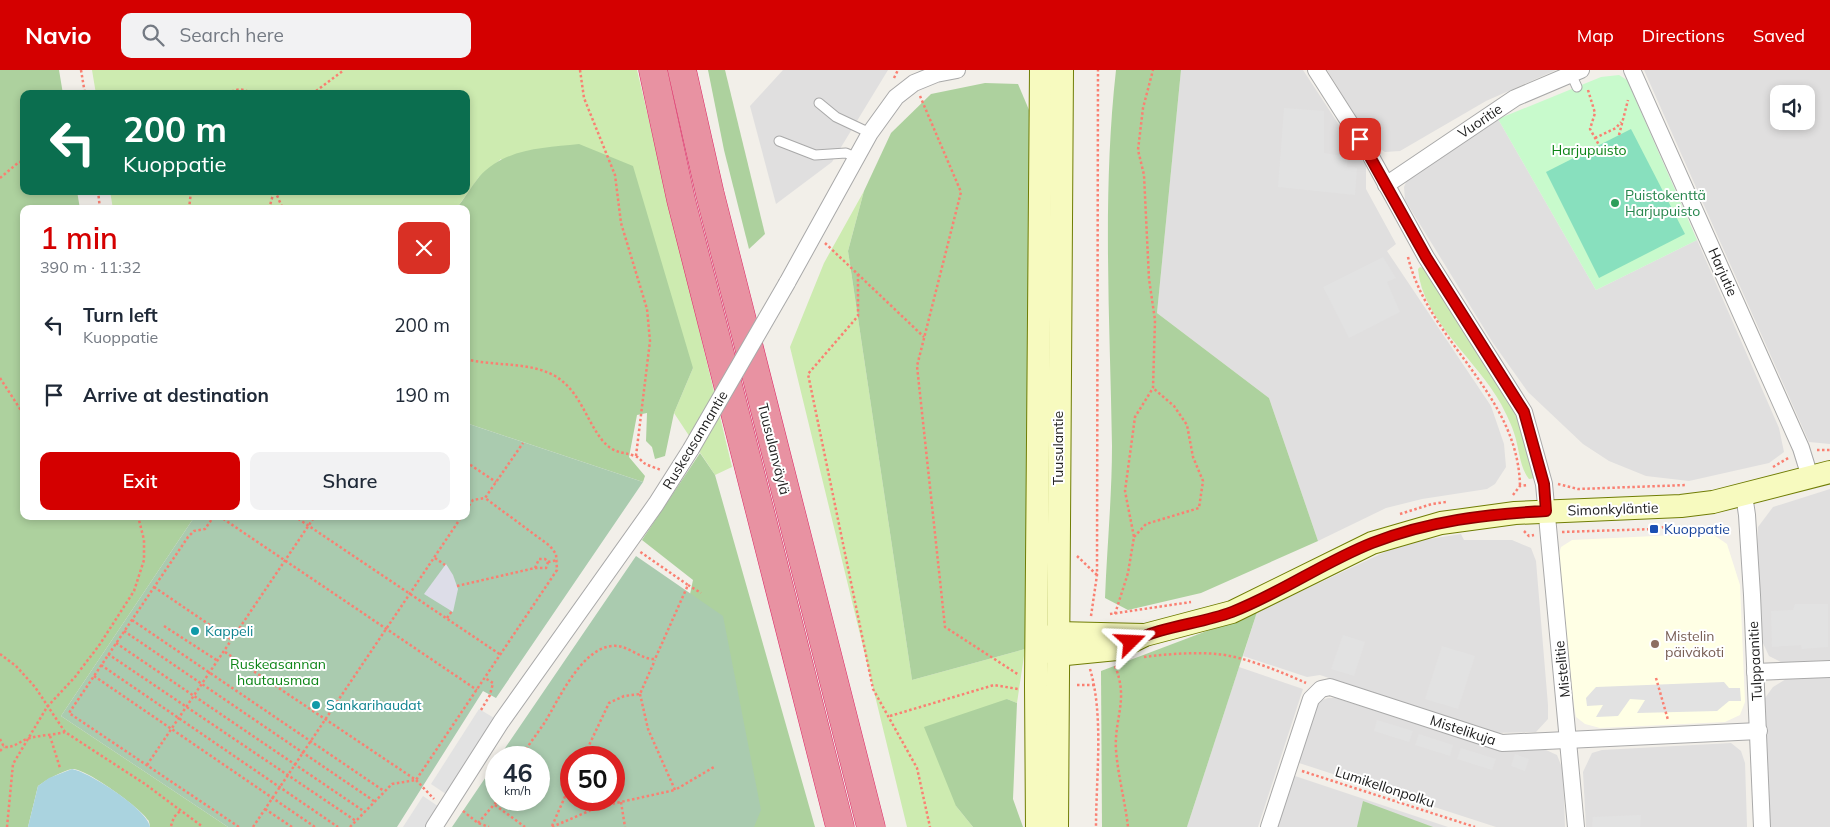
<!DOCTYPE html>
<html lang="en">
<head>
<meta charset="utf-8">
<style>
	body { margin:0; font-family:Mulish,sans-serif; background:#f2f2f3; color:#1f2937; height:100vh; display:flex; flex-direction:column; font-size:19px; white-space:nowrap }
	* { box-sizing:border-box; margin:0 }
	p { font-size:16px; color:#747a83 }
	.icon { flex:none; width:28px; height:28px; fill:none; stroke:currentColor; stroke-width:2; stroke-linecap:round; stroke-linejoin:round }
	.map { position:relative; flex:1; overflow:hidden }
	.sheet { position:absolute; left:20px; top:135px; width:450px; height:315px; display:flex; flex-direction:column; background:#fff; border-radius:10px; box-shadow:0 2px 8px #0003 }
	.sheet>* { flex:none }
	.top-card { position:absolute; left:20px; top:20px; width:450px; height:105px; border-radius:10px; box-shadow:0 2px 8px #0003; background:#0b6e4f; color:#fff; overflow:hidden }
	.buttons { position:absolute; left:1770px; top:15px; display:grid; gap:10px }
	.buttons a { display:grid; place-items:center; width:45px; height:45px; border-radius:10px; background:#fff; box-shadow:0 2px 8px #0003; font-size:25px }
	.speed { position:absolute; left:485px; top:676px; display:flex; gap:10px; font-size:25px; font-weight:700; text-align:center }
	.speed>* { display:grid; place-content:center; width:65px; height:65px; border-radius:50%; background:#fff; box-shadow:0 2px 8px #0003; line-height:1 }
	.speed small { font-size:12px; font-weight:400 }
	.speed .limit { border:8px solid #d22; background:#fff; color:#111 }
	.pin { position:absolute; display:grid; place-items:center; width:42px; height:42px; color:#fff; margin:-21px; border-radius:10px; box-shadow:0 2px 8px #0006 }
	.me { position:absolute; width:55px; margin:-28px; rotate:69deg; stroke-linejoin:round; filter:drop-shadow(0 0 4px #0008) }
	.turn { display:flex; align-items:center; gap:18px; height:105px; padding:0 20px; font-size:22px }
	.turn .icon { width:65px; height:65px; stroke-width:2.5 }
	.turn b { display:block; font-size:35px; line-height:42px }
	.round { display:grid; place-items:center; flex:none; width:52px; height:52px; border-radius:10px; background:#f2f2f3 }
	.head { display:flex; align-items:center; justify-content:space-between; height:85px; padding:0 20px }
	h1 { font-size:30px; font-weight:600; line-height:38px; color:#d40000 }
	.cta { display:flex; gap:10px; margin-top:auto; padding:10px 20px }
	.cta a { flex:1; height:58px; border-radius:10px; background:#d40000; color:#fff; font-size:20px; font-weight:600; line-height:58px; text-align:center }
	.cta a+a { background:#f2f2f3; color:#1f2937 }
	ul { padding:0; list-style:none }
	li { display:flex; align-items:center; gap:15px; height:70px; padding:0 20px }
	li div { flex:1 }
	li b { display:block; font-size:19px }
	li em { font-style:normal }
	header { display:flex; align-items:center; gap:30px; box-sizing:border-box; height:70px; padding:0 25px; background:#d40000; color:#fff }
	header strong { font-size:24px }
	nav { display:flex; gap:28px; margin-inline-start:auto; font-size:18px }
	.search { width:350px; height:45px; background:#f2f2f3; display:flex; align-items:center; gap:12px; box-sizing:border-box; padding:0 18px; border-radius:10px; color:#747a83; font-size:19px }
	.map>svg:first-child { display:block }
</style>
</head>
<body>
<header>
<strong>Navio</strong>
<div class="search"><svg class="icon" aria-label="search" viewBox="0 0 24 24"><circle cx="10" cy="10" r="6"/><path d="M15 15l6 6"/></svg>Search here</div>
<nav><a>Map</a><a>Directions</a><a>Saved</a></nav>
</header>
<div class="map">
<svg width="1830" height="757" viewBox="0 0 1830 757">
	<rect width="100%" height="100%" fill="#f2efe9"/>
	<g fill="#e0dfdf" fill-rule="evenodd">
		<path d="M783 0H888L832 92 776 134 750 36Z"/>
		<path d="M1181 0H1303L1366 96V119L1396 174 1387 181 1491 336 1504 374 1506 397 1495 414 1487 419 1422 429 1386 438 1318 471 1269 328 1157 243Z"/>
		<path d="M1327 0H1556L1486 31 1400 81 1385 82 1373 74Z"/>
		<path d="M1644 0H1830V374L1809 372ZM1779 24H1806V51H1779Z"/>
		<path d="M1498 49 1596 220 1697 170 1779 358 1784 382 1769 393 1689 411 1646 406 1609 391 1583 374 1528 322 1493 273 1405 130 1404 117 1409 105Z"/>
		<path d="M1830 419V590L1783 593 1769 586 1763 573 1757 477 1758 457 1773 437Z"/>
		<path d="M1461 464 1464 470H1512L1531 478 1536 491 1548 635V649L1536 662 1495 663 1320 605 1307 607 1243 586 1257 542 1404 473Z"/>
		<path d="M1239 597 1303 619 1258 757H1187Z"/>
		<path d="M1830 607V757H1767L1762 639 1765 628 1773 617 1786 609Z"/>
		<path d="M1328 628H1335L1503 680H1546L1557 685 1563 700 1565 757H1496L1296 692 1313 642 1319 631Z"/>
		<path d="M1731 673 1741 681 1745 693 1747 757H1586L1583 702 1592 683 1602 680Z"/>
		<path d="M1292 705 1448 757H1274Z"/>
	</g>
	<path fill="#ffffe5" d="M1675 465H1714L1727 474 1740 515 1745 632 1740 645 1725 652 1600 658 1585 654 1576 647 1574 635 1558 487 1561 477 1572 470Z"/>
	<g fill="#cdebb0">
		<path d="M92 0H637L732 397 715 405 674 343 693 298 501 89 479 107 456 139H113L110 121H466V24H96Z"/>
		<path d="M864 121 848 181 912 610 1025 579 1017 633 1007 629 956 736 973 757H907L790 277 824 193Z"/>
		<path d="M1420 197 1423 198 1513 339 1522 360 1535 408 1529 409C1520 398 1519 379 1515 366 1512 355 1506 344 1501 334 1478 291 1422 250 1418 199Z"/>
	</g>
	<g fill="#add19e">
		<path d="M0 0H59L63 24H24V121H77L80 139H24V446H195L61 646 228 757H150C150 756 149 750 148 750 141 738 84 697 72 699 62 701 46 710 38 716L28 757H0Z"/>
		<path d="M708 0H725L765 164 749 179 724 80Z"/>
		<path d="M1116 0H1181L1157 243 1269 328 1318 471 1201 523 1128 540 1105 528C1107 477 1112 426 1112 376 1110 251 1102 125 1116 0Z"/>
		<path d="M985 13 1018 14 1032 47 1025 579 912 610 848 181 864 121 891 63 931 24Z"/>
		<path d="M579 74 633 96 693 298 674 343 665 386 655 389 652 377 646 371 647 343 637 345 629 387 645 406 643 412 466 353V139H456C464 129 471 117 479 107 505 78 543 78 579 74Z"/>
		<path d="M700 383 715 405 815 757H683L685 548 693 510 642 470Z"/>
		<path d="M1257 542 1187 757H1102L1101 601Z"/>
		<path d="M1007 629 1017 633 1013 729 1023 757H973L956 736 924 657Z"/>
		<path d="M1363 731 1433 757H1357Z"/>
	</g>
	<g fill="#aacbaf" fill-rule="evenodd">
		<path d="M466 353 643 412 496 628 483 621 397 757H228L61 646 195 446H466Z"/>
		<path d="M636 486 723 546 761 740 754 757H452L496 692V730H539V688L499 687ZM571 688H614V730H571Z"/>
	</g>
	<path fill="#c8facc" d="M1619 5 1627 10 1697 170 1596 220 1498 49 1601 7Z"/>
	<path fill="#88e0be" d="M1631 59 1685 164 1599 208 1546 102Z"/>
	<g fill="#e2e2e2">
		<path d="M1284 38 1324 41V83L1348 87 1347 97 1357 98 1355 125 1278 117Z"/>
		<path d="M1383 187 1396 208 1387 212 1400 242 1349 268 1323 217Z"/>
		<path d="M1795 534H1828V577L1802 579 1801 575 1772 577 1771 541 1793 540Z"/>
		<path d="M1343 565 1365 572 1354 606 1331 599Z"/>
		<path d="M1442 576 1475 586 1458 639 1425 629Z"/>
		<path d="M1724 612 1729 618H1740L1741 631H1729L1717 641 1637 643 1645 630 1630 629 1618 646 1596 647 1603 635 1587 636 1586 628 1596 617Z"/>
		<path d="M479 639 501 652 452 728 431 714Z"/>
		<path d="M1377 650 1413 661 1409 672 1374 661Z"/>
		<path d="M1419 664 1453 675 1450 686 1415 675Z"/>
		<path d="M1461 678 1496 689 1492 700 1457 689Z"/>
		<path d="M1515 684 1529 689 1525 701 1511 696Z"/>
		<path d="M423 726 445 741 434 757H403Z"/>
		<path d="M1641 745 1640 757H1592L1593 747Z"/>
	</g>
	<path fill="#dddde8" d="M446 494 453 505 458 519 453 542 424 524Z"/>
	<path fill="#aad3df" d="M72 699C89 702 147 739 150 757H28L38 716 49 708Z"/>
	<g fill="none" stroke-linecap="round" stroke-linejoin="round">
		<g stroke="#a9a9a9" stroke-width="11">
			<g id="lane">
				<path d="M1571 4 1577 17"/>
				<path d="M819 33 836 47 870 63"/>
				<path d="M779 71 815 85 846 83 857 88"/>
			</g>
		</g>
		<g stroke="#a9a9a9" stroke-width="18">
			<g id="street">
				<path d="M1316 0 1369 83 1426 187 1524 342 1544 414 1576 757"/>
				<path d="M1632 0 1801 378 1810 407"/>
				<path d="M1386 115 1515 28 1581 0"/>
				<path d="M787 213 870 63 896 27 914 13 936 4 957 0"/>
				<path d="M1744 425 1747 445 1752 525 1762 757"/>
				<path d="M1755 602 1830 599"/>
				<path d="M434 757 501 652 656 434 691 379"/>
				<path d="M1269 757 1311 629 1321 619 1330 617 1502 673 1759 661"/>
			</g>
		</g>
		<g stroke="#707d05" stroke-width="24">
			<g id="secondary">
				<path d="M1045 569 1057 563 1144 565"/>
				<path d="M1037 574 1056 585 1117 579 1145 565 1232 542 1372 473 1441 453 1515 443 1681 436 1713 432 1830 402"/>
				<path d="M1037 757 1036 616 1041 0"/>
				<path d="M1057 757 1062 0"/>
			</g>
		</g>
		<g stroke="#dc2a67" stroke-width="29">
			<g id="highway">
				<path d="M653 0 681 130 840 757"/>
				<path d="M682 0 710 124 871 757"/>
			</g>
		</g>
		<g stroke="#fa8072" stroke-width="2.5" stroke-dasharray="2.5 2.5" stroke-linecap="butt">
			<path d="M81 0 85 24"/>
			<path d="M580 0 584 28 615 105 621 153 647 239 650 271 636 386"/>
			<path d="M894 8 898 0"/>
			<path d="M1588 20 1595 43 1590 59 1599 75"/>
			<path d="M227 24C237 18 243 18 253 24"/>
			<path d="M312 24 344 0"/>
			<path d="M920 26 961 122 917 296 945 557 1019 605"/>
			<path d="M1619 65 1628 30"/>
			<path d="M1595 68 1616 58 1621 52"/>
			<path d="M0 108 19 92H24"/>
			<path d="M98 121 100 139"/>
			<path d="M275 121 283 139"/>
			<path d="M189 139 191 121"/>
			<path d="M269 139 274 121"/>
			<path d="M825 173 924 267"/>
			<path d="M1408 187C1429 273 1518 323 1520 416"/>
			<path d="M858 204V246L808 304 873 619 917 698 930 757"/>
			<path d="M466 289C496 297 528 291 555 306 580 321 585 348 602 370 614 384 620 381 635 386 639 387 641 391 644 393 649 396 656 398 661 400"/>
			<path d="M0 308 24 345"/>
			<path d="M1817 380H1830"/>
			<path d="M466 392 496 412"/>
			<path d="M1773 397 1790 387"/>
			<path d="M1558 414 1578 419 1687 415"/>
			<path d="M1513 425 1520 416 1528 415"/>
			<path d="M466 440 473 430 485 428 523 373"/>
			<path d="M1400 444 1432 434 1446 432"/>
			<path d="M214 446 205 459 194 461 188 467 69 643 239 757"/>
			<path d="M219 446 477 620"/>
			<path d="M294 446 501 585"/>
			<path d="M1524 461 1529 466 1534 465"/>
			<path d="M1562 462 1654 459 1669 456"/>
			<path d="M1134 467 1146 454 1199 438 1203 411 1193 387 1187 355 1174 336 1153 318"/>
			<path d="M1077 486 1097 505"/>
			<path d="M435 488 445 495"/>
			<path d="M548 492 558 490"/>
			<path d="M688 515 701 523"/>
			<path d="M457 516 535 498H546L548 492 545 489H539L535 498"/>
			<path d="M154 517 232 570"/>
			<path d="M1110 544 1191 532"/>
			<path d="M1115 544 1128 503 1134 467 1125 421 1135 347 1153 318 1155 250 1149 209 1144 105 1138 80 1143 38 1153 0"/>
			<path d="M1091 546 1097 505 1098 0"/>
			<path d="M447 548 452 541"/>
			<path d="M132 550 384 721"/>
			<path d="M164 556 218 591"/>
			<path d="M124 561 374 731"/>
			<path d="M116 573 365 742"/>
			<path d="M225 582 416 710 434 729"/>
			<path d="M0 584 16 596 35 617 65 662 145 714 203 757"/>
			<path d="M108 584 356 751"/>
			<path d="M1144 587C1168 584 1193 582 1217 584 1242 586 1282 602 1306 613"/>
			<path d="M101 595 338 757"/>
			<path d="M1115 596C1129 630 1114 648 1116 680 1118 706 1125 731 1128 757"/>
			<path d="M1090 599C1104 645 1096 708 1096 757"/>
			<path d="M94 606 315 757"/>
			<path d="M1656 608 1668 650"/>
			<path d="M1077 615H1095"/>
			<path d="M640 624 648 659 675 720 714 697"/>
			<path d="M481 640 490 625 493 613 485 608"/>
			<path d="M890 646 994 615 1018 619"/>
			<path d="M50 666 60 698"/>
			<path d="M0 669 4 677C16 678 20 670 30 668 41 665 54 665 65 662"/>
			<path d="M0 681 4 677"/>
			<path d="M521 688C528 675 537 664 545 652 559 629 581 579 612 576 628 574 640 590 655 589L688 515 639 481"/>
			<path d="M583 688 609 633 624 626 640 624 655 590"/>
			<path d="M147 695 315 446"/>
			<path d="M1302 701 1475 757"/>
			<path d="M621 732 625 757"/>
			<path d="M495 735 525 757"/>
			<path d="M265 739 292 757"/>
			<path d="M463 741 478 753 489 757"/>
			<path d="M478 753 498 730"/>
			<path d="M171 756 174 747 181 740"/>
			<path d="M552 756 571 713"/>
			<path d="M7 757 13 694 47 637 75 607 100 574 134 521 144 490V470L138 446"/>
			<path d="M253 757 462 446"/>
			<path d="M350 757 392 714 416 710 557 500 556 484 550 476 485 428"/>
			<path d="M552 757 598 737 675 720"/>
		</g>
		<use href="#lane" stroke="#fff" stroke-width="9"/>
		<use href="#street" stroke="#fff" stroke-width="16"/>
		<use href="#secondary" stroke="#f7fabf" stroke-width="22"/>
		<use href="#highway" stroke="#e892a2" stroke-width="28"/>
		<g stroke="#a9a9a9" stroke-width="18" stroke-linecap="butt">
			<path id="street-bridge" d="M691 379 787 213"/>
		</g>
		<use href="#street-bridge" stroke="#fff" stroke-width="16"/>
	</g>
	<g fill="none" stroke-linecap="round" stroke-linejoin="round">
		<g stroke="#8a0000" stroke-width="12">
			<path id="route" d="M1131 572C1162 556 1200 554 1232 542 1281 523 1324 492 1372 473 1428 451 1487 444 1546 441L1544 414 1524 342 1426 187 1360 69"/>
		</g>
		<use href="#route" stroke="#d40000" stroke-width="9"/>
	</g>
	<circle fill="#2e9e5b" stroke="#fff" stroke-width="2" cx="1615" cy="133" r="5"/>
	<rect fill="#1a4fb4" stroke="#fff" stroke-width="2" x="1649" y="454" width="10" height="10" rx="2.5"/>
	<g fill="#0f9aa8" stroke="#fff" stroke-width="2">
		<circle cx="195" cy="561" r="5"/>
		<circle cx="316" cy="635" r="5"/>
	</g>
	<circle fill="#8d6e63" stroke="#fff" stroke-width="2" cx="1655" cy="574" r="5"/>
	<g text-anchor="middle" dominant-baseline="central" stroke-width="4" stroke-linejoin="round" paint-order="stroke">
		<g font-size="14" fill="#222" stroke="#fff">
			<text transform="translate(1480 51) rotate(-34)">Vuoritie</text>
			<text transform="translate(1723 202) rotate(66)">Harjutie</text>
			<text transform="translate(695 370) rotate(-59)">Ruskeasannantie</text>
			<text transform="translate(1058 378) rotate(-90)">Tuusulantie</text>
			<text transform="translate(774 379) rotate(76)">Tuusulanväylä</text>
			<text transform="translate(1613 439) rotate(-2)">Simonkyläntie</text>
			<text transform="translate(1755 591) rotate(-93)">Tulppaanitie</text>
			<text transform="translate(1562 599) rotate(-96)">Mistelitie</text>
			<text transform="translate(1463 660) rotate(18)">Mistelikuja</text>
			<text transform="translate(1385 717) rotate(18)">Lumikellonpolku</text>
		</g>
		<g font-size="14" fill="#0c8416" stroke="#fff">
			<text x="1589" y="80">Harjupuisto</text>
			<text x="278" y="594">Ruskeasannan<tspan x="278" dy="16">hautausmaa</tspan></text>
		</g>
		<g font-size="14" fill="#27864d" stroke="#fff" text-anchor="start">
			<text x="1625" y="125">Puistokenttä<tspan x="1625" dy="16">Harjupuisto</tspan></text>
		</g>
		<g font-size="14" fill="#164399" stroke="#fff" text-anchor="start">
			<text x="1664" y="459">Kuoppatie</text>
		</g>
		<g font-size="14" fill="#0d838f" stroke="#fff" text-anchor="start">
			<text x="205" y="561">Kappeli</text>
			<text x="326" y="635">Sankarihaudat</text>
		</g>
		<g font-size="14" fill="#785e54" stroke="#fff" text-anchor="start">
			<text x="1665" y="566">Mistelin<tspan x="1665" dy="16">päiväkoti</tspan></text>
		</g>
	</g>
</svg>
<div class="buttons">
<a><svg class="icon" aria-label="sound" viewBox="0 0 24 24"><path d="M4 9h4l5-4v14l-5-4H4zM17 9q2 3 0 6"/></svg></a>
</div>
<div class="speed"><div>46<small>km/h</small></div><div class="limit">50</div></div>
<div class="pin" style="left:1360px;top:69px;background:#d93025"><svg class="icon" aria-label="arrive" viewBox="0 0 24 24"><path d="M6 21V4h12l-3 4 3 4H6"/></svg></div>
<svg class="me" style="left:1131px;top:572px" viewBox="-20 -20 40 40"><path d="M0-17L14 15 0 8-14 15z" fill="#d40000" stroke="#fff" stroke-width="4"/></svg>
<div class="top-card">
<div class="turn"><svg class="icon" aria-label="left" viewBox="0 0 24 24"><path d="M17 20v-9H6M10 6l-5 5 5 5"/></svg><div><b>200 m</b>Kuoppatie</div></div>
</div>
<section class="sheet">
<div class="head"><div><h1>1 min</h1><p>390 m · 11:32</p></div><a class="round" style="background:#d93025;color:#fff"><svg class="icon" aria-label="close" viewBox="0 0 24 24"><path d="M6 6l12 12M18 6L6 18"/></svg></a></div>
<ul>
<li><svg class="icon" aria-label="left" viewBox="0 0 24 24"><path d="M17 20v-9H6M10 6l-5 5 5 5"/></svg><div><b>Turn left</b><p>Kuoppatie</p></div><em>200 m</em></li>
<li><svg class="icon" aria-label="arrive" viewBox="0 0 24 24"><path d="M6 21V4h12l-3 4 3 4H6"/></svg><div><b>Arrive at destination</b></div><em>190 m</em></li>
</ul>
<div class="cta"><a>Exit</a><a>Share</a></div>
</section>
</div>
</body>
</html>
